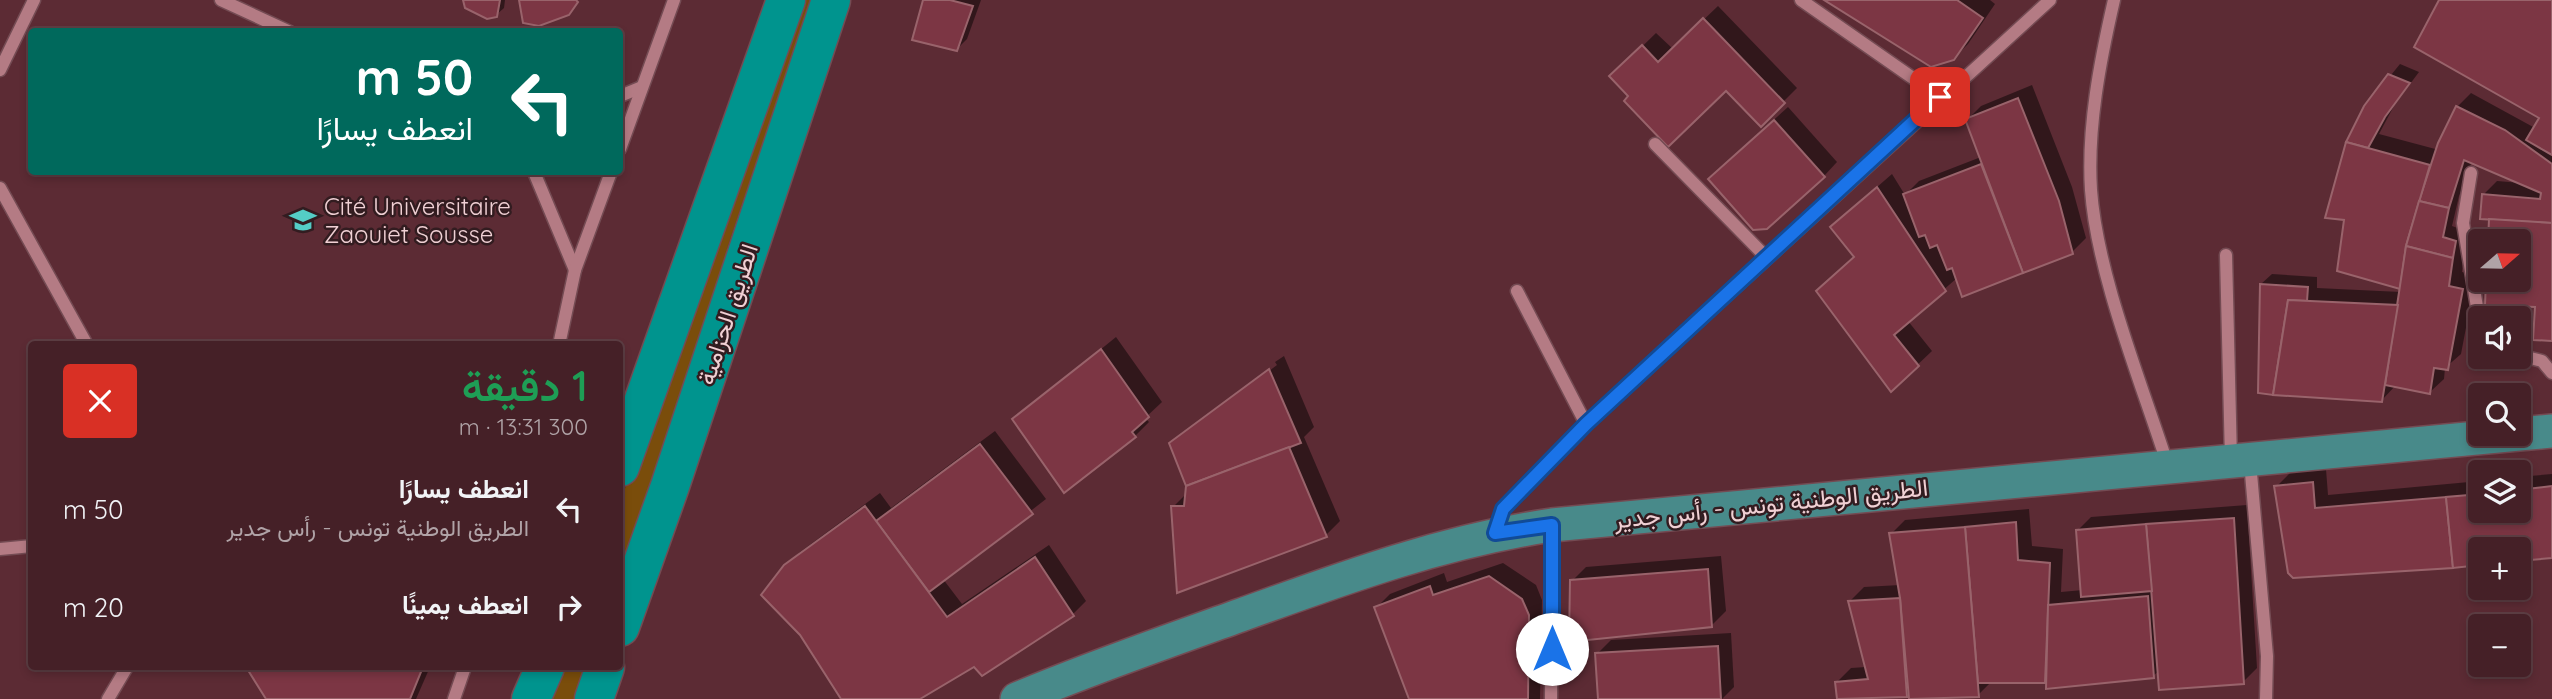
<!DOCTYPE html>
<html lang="ar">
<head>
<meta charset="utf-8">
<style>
	body { margin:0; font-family:Quicksand,Vazirmatn,sans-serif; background:#4f2d33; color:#f1f3f6; direction:rtl; height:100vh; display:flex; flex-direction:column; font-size:26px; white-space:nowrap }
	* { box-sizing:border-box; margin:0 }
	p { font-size:23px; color:#b0a3a7 }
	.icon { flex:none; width:38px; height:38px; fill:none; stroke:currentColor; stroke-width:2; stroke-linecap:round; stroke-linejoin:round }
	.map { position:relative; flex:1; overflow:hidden; direction:ltr }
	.sheet { position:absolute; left:28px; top:341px; width:595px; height:329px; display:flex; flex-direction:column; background:#452027; border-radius:7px; box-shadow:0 4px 10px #0003,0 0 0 2px #5d3e44; direction:rtl }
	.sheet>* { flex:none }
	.banner { position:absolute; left:28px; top:28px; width:595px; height:147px; border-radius:7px; box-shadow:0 4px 10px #0003,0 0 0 2px #5d3e44; direction:rtl; background:#00695c; color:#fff; overflow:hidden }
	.needle { width:46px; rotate:70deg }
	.buttons { position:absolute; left:2468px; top:229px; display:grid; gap:14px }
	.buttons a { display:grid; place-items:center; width:63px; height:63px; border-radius:7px; background:#452027; box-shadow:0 4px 10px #0003,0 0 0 2px #5d3e44; font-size:35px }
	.pin { position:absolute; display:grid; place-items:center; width:60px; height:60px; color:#fff; margin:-30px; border-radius:14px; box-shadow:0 4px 10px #0006 }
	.me { position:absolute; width:77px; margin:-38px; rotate:0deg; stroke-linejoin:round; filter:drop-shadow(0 0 5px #0008) }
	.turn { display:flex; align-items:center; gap:24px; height:147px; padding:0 35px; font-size:32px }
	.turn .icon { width:91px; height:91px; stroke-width:2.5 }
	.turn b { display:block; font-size:49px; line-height:60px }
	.round { display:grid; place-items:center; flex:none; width:74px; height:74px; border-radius:7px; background:#4f2d33 }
	.summary { display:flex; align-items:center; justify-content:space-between; height:119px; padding:0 35px }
	h1 { font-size:42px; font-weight:600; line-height:52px; color:#1e9e55 }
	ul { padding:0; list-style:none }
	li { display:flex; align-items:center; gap:21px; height:98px; padding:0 35px }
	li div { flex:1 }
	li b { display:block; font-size:26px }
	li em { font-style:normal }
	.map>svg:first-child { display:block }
</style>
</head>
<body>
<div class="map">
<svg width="2552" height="699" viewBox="0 0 2552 699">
	<rect width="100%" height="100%" fill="#5c2b34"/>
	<g fill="#7a4d0b">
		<path d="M803 0H811L728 246 713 312 620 584V501L697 308Z"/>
		<path d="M555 667H590L579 699H540Z"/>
	</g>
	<g fill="#0007">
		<path d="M465 0H505L504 8 496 15Z"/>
		<path d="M924 0H981L967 39 956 50Z"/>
		<path d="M1827 0H1990L1995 4 1968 44 1953 59 1931 65Z"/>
		<path d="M2441 0H2552V340L2537 305 2488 280H2518V242L2491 218 2483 195 2497 181 2521 183 2472 161 2459 196 2452 226 2466 231 2462 272 2476 275 2461 354 2445 368 2444 379 2430 392 2396 385 2382 400 2261 284 2272 274 2317 277V288L2401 292 2402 288 2346 218 2348 143 2365 107 2400 64 2419 72 2395 104 2379 134 2439 150 2457 107 2471 93 2535 128 2542 118Z"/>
		<path d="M1718 6 1797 88 1761 124 1726 88 1631 96 1612 76 1656 33 1673 49Z"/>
		<path d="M2032 85 2072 187 2086 238 2072 252 1963 294 1957 278 1908 321 1932 351 1892 389 1846 214 1892 174 1905 195 1919 181 1981 157 1967 120 1981 106Z"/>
		<path d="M1788 107 1837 162 1824 176 1724 165Z"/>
		<path d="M1116 337 1162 402 1145 418 1149 422 1135 436 1014 420Z"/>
		<path d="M1284 356 1314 427 1304 437 1340 521 1326 535 1179 590 1173 507 1187 493V485L1171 443 1184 431V434L1277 365 1275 362Z"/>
		<path d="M995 431 1046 499 943 579 962 604 1049 545 1086 601 1072 615 975 664 917 699H843L785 567 800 552 880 493 891 508Z"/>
		<path d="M2326 469 2328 495 2480 481V511H2518V477L2552 474V556L2518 550H2480L2293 576 2276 487 2290 473Z"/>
		<path d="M2247 505 2257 668 2243 682 2160 670 2153 676 1992 681 1978 695 1839 699 1837 682 1851 668 1866 667 1850 601 1864 587 1900 585 1891 534 1905 520 2029 509 2032 546 2063 549 2061 592 2083 590 2077 531 2091 517Z"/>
		<path d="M1721 556 1726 611 1712 625 1572 581 1586 567Z"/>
		<path d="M1503 563 1536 585 1542 600 1540 699H1411L1376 608 1390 594 1444 573 1447 582Z"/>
		<path d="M1731 633 1734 687 1722 699H1600L1597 654 1611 640Z"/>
		<path d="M248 667H430L416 699H269Z"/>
	</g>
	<g fill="#7c3644" stroke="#99636b" stroke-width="2">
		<path d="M463 0H500L497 17 487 19 465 8Z"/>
		<path d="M519 0H576L578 2 569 15 539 26 523 23Z"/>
		<path d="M923 0H950L973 6 957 51 912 40Z"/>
		<path d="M1824 0H1957L1983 18 1954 60 1931 67Z"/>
		<path d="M2439 0H2552V155L2526 140 2539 118 2414 47Z"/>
		<path d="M1703 18 1785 103 1761 127 1726 91 1668 147 1624 101 1628 96 1609 76 1642 45 1658 62Z"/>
		<path d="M2388 74 2410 83 2385 117 2368 148 2346 142 2364 106Z"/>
		<path d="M2018 98 2059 201 2073 254 2023 273 1965 119Z"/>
		<path d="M2456 106 2505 130 2552 164V223L2480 219 2482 194 2540 199 2541 193 2464 160 2449 208 2419 201 2438 143Z"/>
		<path d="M1774 120 1825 177 1767 229 1753 230 1708 179Z"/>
		<path d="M2346 142 2430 165 2406 246 2400 289 2337 271 2344 220 2325 218Z"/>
		<path d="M1981 164 2023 273 1962 297 1952 268 1947 270 1937 245 1930 248 1925 235 1919 237 1903 194Z"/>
		<path d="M1877 187 1946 291 1894 335 1919 366 1891 392 1816 291 1854 257 1830 227Z"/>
		<path d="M2419 201 2449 208 2443 237 2456 241 2453 258 2406 246Z"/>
		<path d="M2489 219 2552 223V341L2533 340 2535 307 2485 305 2486 280H2518V242H2488Z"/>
		<path d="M2406 246 2453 258 2449 286 2463 289 2448 370 2434 368 2430 394 2385 385Z"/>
		<path d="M2260 284 2308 287 2307 301 2288 300 2273 395 2258 393Z"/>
		<path d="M2288 300 2398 305 2382 402 2273 395Z"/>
		<path d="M1101 349 1149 417 1132 432 1136 437 1064 493 1012 419Z"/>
		<path d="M1269 369 1301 443 1186 486 1169 443Z"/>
		<path d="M980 444 1033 514 929 592 876 521Z"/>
		<path d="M1289 447 1327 537 1177 593 1171 506H1184L1186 486Z"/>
		<path d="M2313 482 2315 508 2446 497 2453 568 2293 578 2288 573 2274 486Z"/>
		<path d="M2552 486V558L2518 561V550H2480V565L2453 568 2446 497 2480 494V511H2518V490Z"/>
		<path d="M865 506 947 617 1035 557 1074 616 982 676 974 667 920 699H841L800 635 761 595 784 565Z"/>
		<path d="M2234 518 2244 684 2159 690 2146 524Z"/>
		<path d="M2016 522 2018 560 2050 563 2045 683H1978L1965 527Z"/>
		<path d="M2146 524 2152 591 2081 597 2076 530Z"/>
		<path d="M1965 527 1979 697 1909 699 1900 598 1889 533Z"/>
		<path d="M1708 569 1712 627 1569 642 1570 580Z"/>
		<path d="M1489 576 1522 599 1529 615 1528 699H1409L1374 607 1430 586 1433 595Z"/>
		<path d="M2148 596 2154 678 2046 689 2048 605Z"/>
		<path d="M1900 598 1907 697 1837 699 1835 682 1868 679 1848 601Z"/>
		<path d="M1718 646 1721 699H1598L1595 653Z"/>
		<path d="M246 667H423L410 699H266Z"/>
	</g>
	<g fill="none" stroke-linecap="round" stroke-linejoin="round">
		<g stroke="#744b53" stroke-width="15">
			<g id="minor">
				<path d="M221 0 290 32"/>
				<path d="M1801 0 1940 97"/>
				<path d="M2114 0C2100 61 2087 128 2091 190 2097 275 2142 384 2168 466"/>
				<path d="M0 70 34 0"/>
				<path d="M620 96 642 87"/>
				<path d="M1655 144 1767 258"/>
				<path d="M620 149 674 0"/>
				<path d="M534 172 575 270"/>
				<path d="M2471 173 2463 223 2477 307 2483 318"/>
				<path d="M0 188 87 345"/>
				<path d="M2226 255 2231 460"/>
				<path d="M1517 291 1586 424"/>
				<path d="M559 345 575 270 611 172"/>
				<path d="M2518 355 2542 361 2552 373"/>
				<path d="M2250 462 2267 656 2266 699"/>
				<path d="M1495 533 1503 510 1586 424 2050 0"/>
				<path d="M0 549 32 546"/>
				<path d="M108 699 127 667"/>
				<path d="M454 699 465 667"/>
				<path d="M1551 699 1552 525"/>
			</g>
		</g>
		<g stroke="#744b53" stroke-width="36">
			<path id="major" d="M1017 699C1090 668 1166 642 1241 615 1343 578 1444 541 1552 525L2552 431"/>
		</g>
		<g stroke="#744b53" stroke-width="41">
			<g id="highway">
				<path d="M620 467 786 0"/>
				<path d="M620 627 670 486 831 0"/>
				<path d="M531 699 545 667"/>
				<path d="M594 699 605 667"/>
			</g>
		</g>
		<use href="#minor" stroke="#b47b84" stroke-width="12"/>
		<use href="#major" stroke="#488a8a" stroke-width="33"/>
		<use href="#highway" stroke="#00948e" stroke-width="38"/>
	</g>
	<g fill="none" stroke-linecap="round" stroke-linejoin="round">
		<g stroke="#114b97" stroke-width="18">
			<path id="route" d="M1552 649V525L1495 533 1503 509 1586 424 1940 97"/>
		</g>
		<use href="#route" stroke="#1a73e8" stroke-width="12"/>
	</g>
	<defs>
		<g id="university-bare" transform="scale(2.1)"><path d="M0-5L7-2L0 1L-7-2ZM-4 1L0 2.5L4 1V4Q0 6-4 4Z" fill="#54cdc6" stroke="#321c20" stroke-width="2.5" paint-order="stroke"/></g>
	</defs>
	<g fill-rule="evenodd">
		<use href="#university-bare" x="303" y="220"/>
	</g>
	<g text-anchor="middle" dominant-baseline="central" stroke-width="5" stroke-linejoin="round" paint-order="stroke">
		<g font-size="24" fill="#f0d0d4" stroke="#321c20" text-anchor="start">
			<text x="324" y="206">Cité Universitaire<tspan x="324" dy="28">Zaouiet Sousse</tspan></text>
		</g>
		<g font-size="24" fill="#f0d0d4" stroke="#321c20">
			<text transform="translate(727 314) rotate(-72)">الطريق الحزامية</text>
			<text transform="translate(1771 503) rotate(-6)">الطريق الوطنية تونس - رأس جدير</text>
		</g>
	</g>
</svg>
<div class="buttons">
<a><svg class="needle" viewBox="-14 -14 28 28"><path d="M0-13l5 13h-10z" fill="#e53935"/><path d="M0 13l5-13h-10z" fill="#b0a3a7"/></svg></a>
<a><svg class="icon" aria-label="sound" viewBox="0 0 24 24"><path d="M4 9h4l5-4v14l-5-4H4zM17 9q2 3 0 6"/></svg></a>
<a><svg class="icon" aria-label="search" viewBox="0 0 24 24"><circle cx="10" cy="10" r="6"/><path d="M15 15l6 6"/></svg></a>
<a><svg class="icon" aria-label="layers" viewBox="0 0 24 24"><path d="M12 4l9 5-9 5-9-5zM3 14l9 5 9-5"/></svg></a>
<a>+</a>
<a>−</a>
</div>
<div class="pin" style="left:1940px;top:97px;background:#d93025"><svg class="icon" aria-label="arrive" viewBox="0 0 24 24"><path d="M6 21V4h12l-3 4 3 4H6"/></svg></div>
<svg class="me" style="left:1552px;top:649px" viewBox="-20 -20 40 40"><circle r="19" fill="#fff"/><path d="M0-13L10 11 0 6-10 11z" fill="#1a73e8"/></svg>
<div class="banner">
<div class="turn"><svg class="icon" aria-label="left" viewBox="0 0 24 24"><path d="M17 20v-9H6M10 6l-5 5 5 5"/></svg><div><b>50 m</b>انعطف يسارًا</div></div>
</div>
<section class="sheet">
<div class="summary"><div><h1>1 دقيقة</h1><p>300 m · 13:31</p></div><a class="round" style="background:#d93025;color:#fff"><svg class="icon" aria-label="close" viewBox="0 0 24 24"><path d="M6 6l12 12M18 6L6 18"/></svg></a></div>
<ul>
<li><svg class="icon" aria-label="left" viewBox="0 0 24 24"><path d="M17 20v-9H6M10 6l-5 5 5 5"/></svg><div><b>انعطف يسارًا</b><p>الطريق الوطنية تونس - رأس جدير</p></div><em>50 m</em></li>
<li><svg class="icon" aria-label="right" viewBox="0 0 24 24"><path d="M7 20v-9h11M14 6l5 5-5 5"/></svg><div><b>انعطف يمينًا</b></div><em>20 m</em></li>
</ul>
</section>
</div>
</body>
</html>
